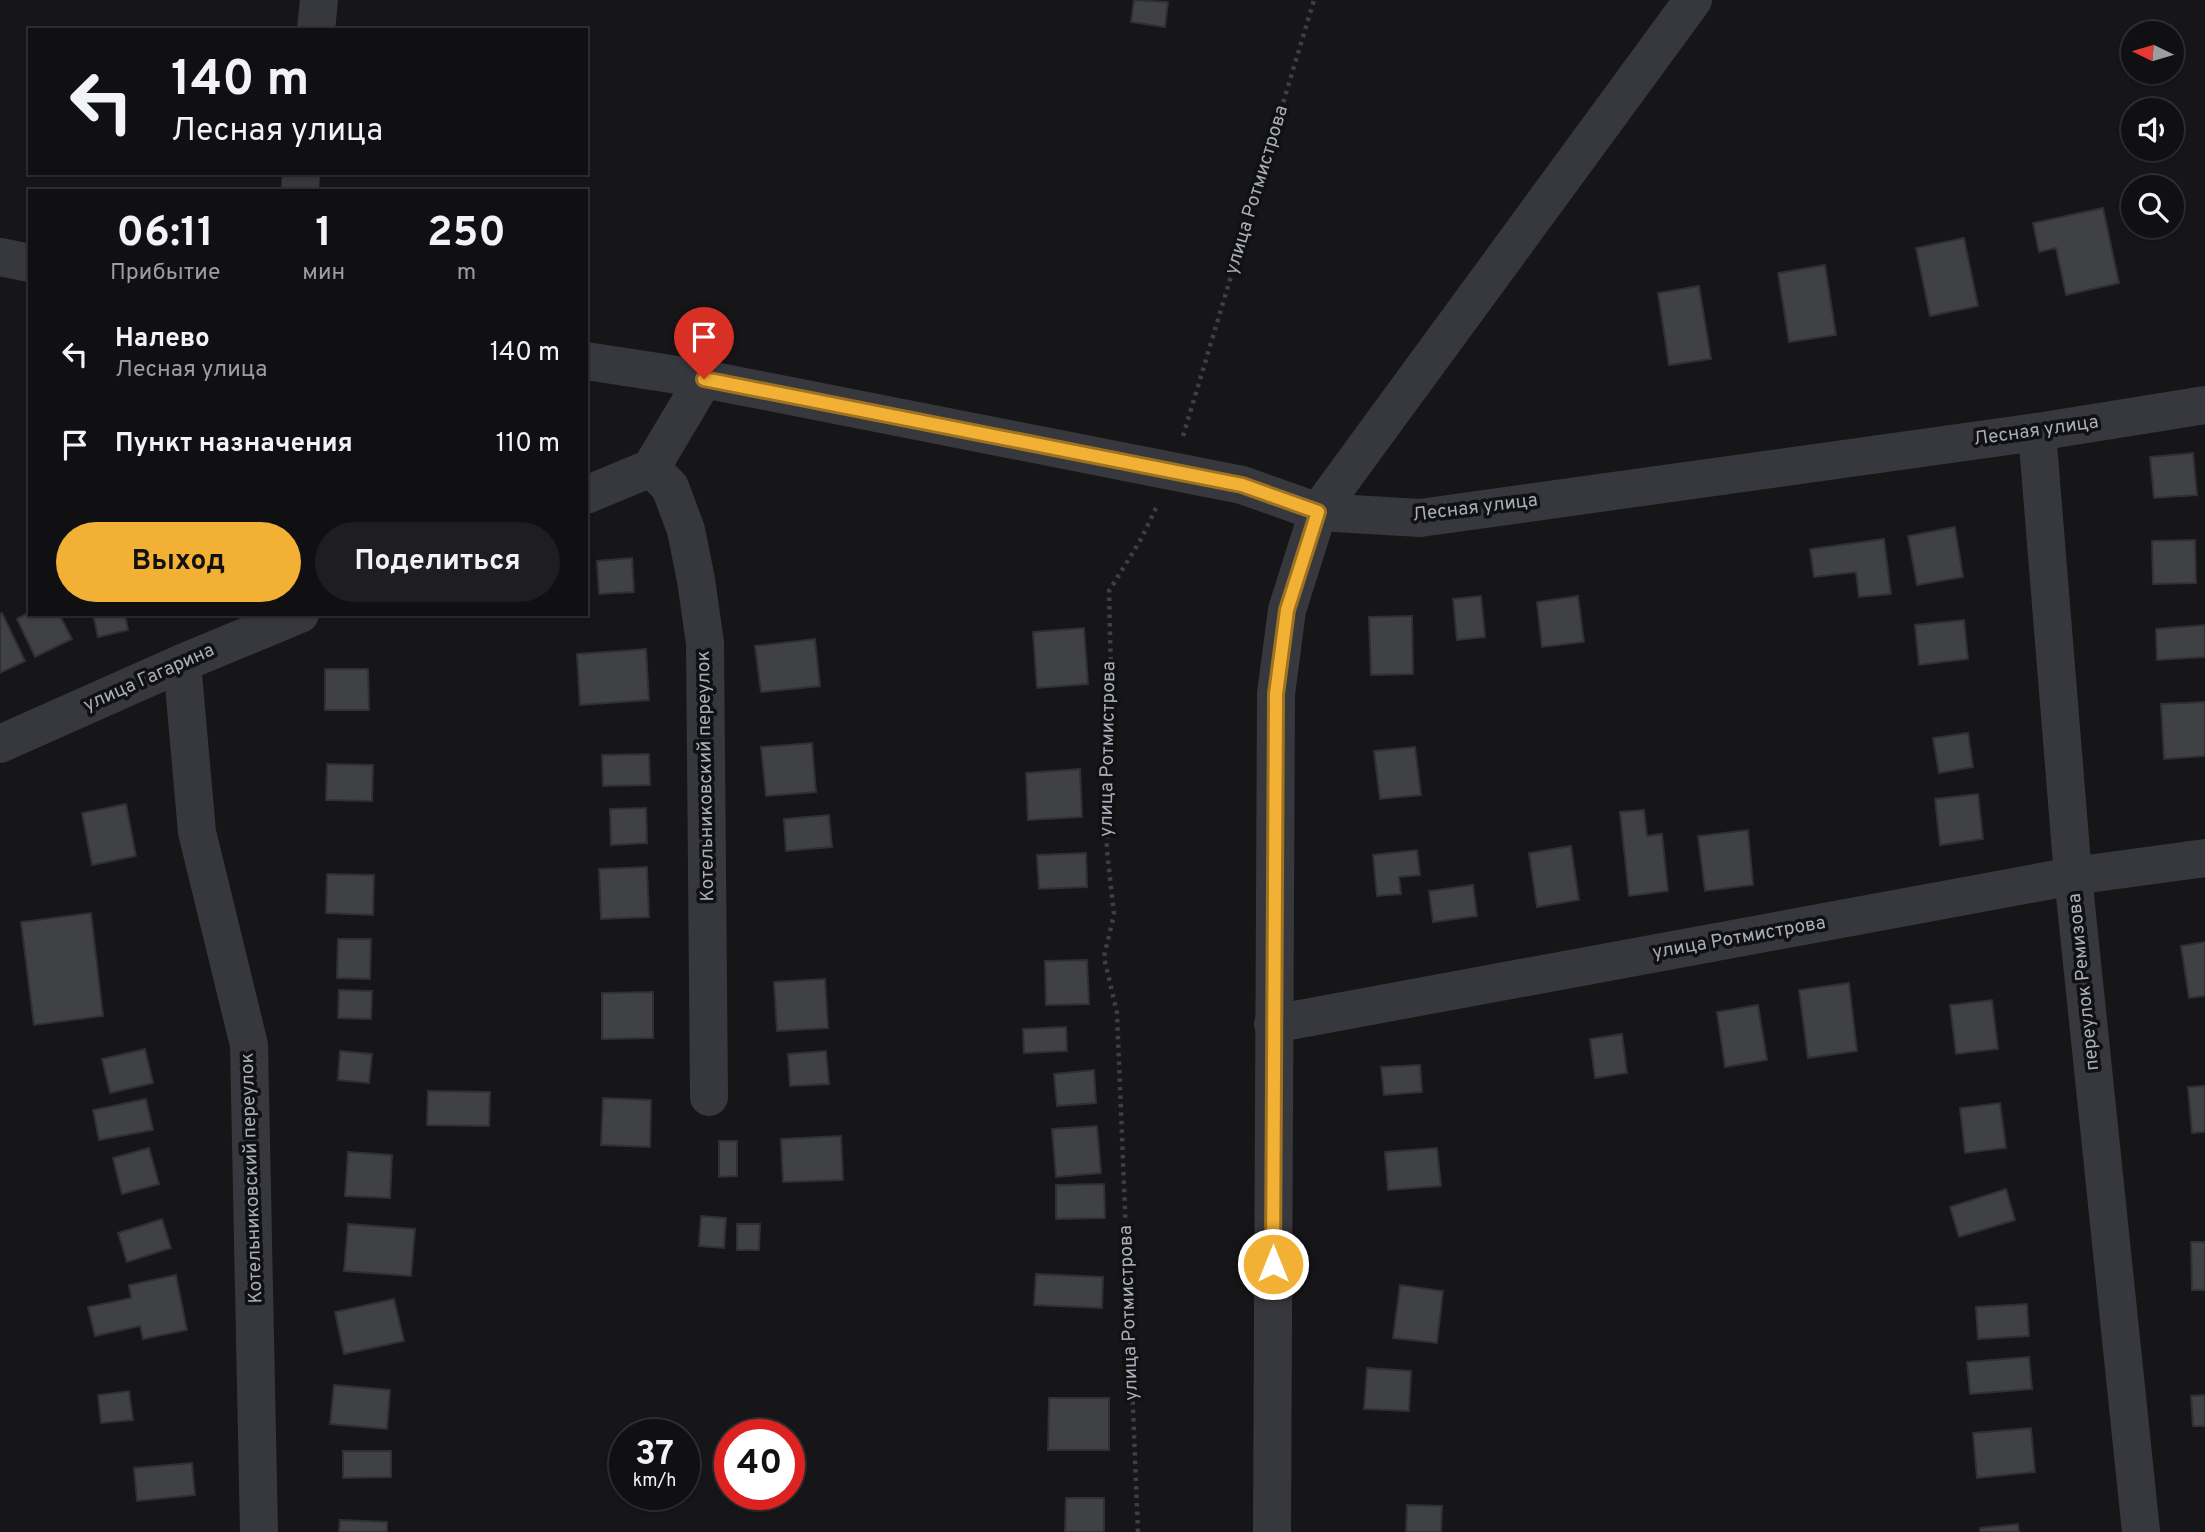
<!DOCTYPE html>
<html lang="ru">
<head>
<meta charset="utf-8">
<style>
	body { margin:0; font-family:Overpass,sans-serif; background:#1e1e20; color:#f1f3f6; height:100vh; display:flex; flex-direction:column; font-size:26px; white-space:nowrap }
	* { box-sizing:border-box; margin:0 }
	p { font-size:23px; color:#9c9d9f }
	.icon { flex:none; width:38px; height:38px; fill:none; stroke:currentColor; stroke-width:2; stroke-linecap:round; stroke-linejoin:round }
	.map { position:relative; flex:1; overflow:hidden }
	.details { position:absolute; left:28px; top:189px; width:560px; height:427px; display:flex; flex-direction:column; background:#101012; border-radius:0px; box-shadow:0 2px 5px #0004,0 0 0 2px #303032 }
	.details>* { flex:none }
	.guide { position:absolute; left:28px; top:28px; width:560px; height:147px; border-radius:0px; box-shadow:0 2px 5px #0004,0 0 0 2px #303032; background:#101012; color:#f1f3f6; overflow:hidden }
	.needle { width:46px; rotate:275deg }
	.controls { position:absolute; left:2121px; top:21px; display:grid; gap:14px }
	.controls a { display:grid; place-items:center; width:63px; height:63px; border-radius:50%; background:#101012; box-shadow:0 2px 5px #0004,0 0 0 2px #303032; font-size:35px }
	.speed { position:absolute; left:609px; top:1419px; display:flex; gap:14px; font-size:35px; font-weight:700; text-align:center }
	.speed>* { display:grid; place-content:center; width:91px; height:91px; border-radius:50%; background:#101012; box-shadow:0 2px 5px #0004,0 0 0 2px #303032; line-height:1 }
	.speed small { font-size:18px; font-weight:400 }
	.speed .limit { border:10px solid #d22; background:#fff; color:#111 }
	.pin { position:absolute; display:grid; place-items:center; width:60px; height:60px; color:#fff; margin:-72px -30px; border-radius:50% 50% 50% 0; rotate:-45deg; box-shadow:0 0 7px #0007 }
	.pin .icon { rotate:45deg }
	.me { position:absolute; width:77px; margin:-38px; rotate:0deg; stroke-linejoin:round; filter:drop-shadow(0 0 5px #0008) }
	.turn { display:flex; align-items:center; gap:24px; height:147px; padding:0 28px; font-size:32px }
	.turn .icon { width:91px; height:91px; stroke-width:2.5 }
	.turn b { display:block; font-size:49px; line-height:60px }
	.eta { display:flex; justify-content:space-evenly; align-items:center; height:119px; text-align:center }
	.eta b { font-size:42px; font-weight:700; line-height:49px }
	.primary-button { display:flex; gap:14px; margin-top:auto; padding:14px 28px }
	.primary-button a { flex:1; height:80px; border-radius:42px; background:#f2b134; color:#111; font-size:28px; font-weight:700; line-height:80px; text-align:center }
	.primary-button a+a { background:#1e1e20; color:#f1f3f6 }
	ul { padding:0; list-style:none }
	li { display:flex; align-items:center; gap:21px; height:91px; padding:0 28px }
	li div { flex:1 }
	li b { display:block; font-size:26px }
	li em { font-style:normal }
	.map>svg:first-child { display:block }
</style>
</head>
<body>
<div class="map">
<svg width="2205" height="1532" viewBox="0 0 2205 1532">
	<rect width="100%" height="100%" fill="#161618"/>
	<g fill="#404145" stroke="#303034" stroke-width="2">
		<path d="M1134 0 1168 2 1165 27 1131 22Z"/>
		<path d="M2103 208 2119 283 2066 295 2056 248 2039 252 2033 223Z"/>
		<path d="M1964 238 1978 306 1930 316 1916 248Z"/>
		<path d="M1825 265 1836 335 1789 342 1778 273Z"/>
		<path d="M1699 286 1711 359 1669 365 1658 293Z"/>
		<path d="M2193 453 2197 495 2154 498 2150 457Z"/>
		<path d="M1955 527 1963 577 1917 585 1908 536Z"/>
		<path d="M1884 539 1891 594 1859 597 1856 572 1814 577 1810 549Z"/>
		<path d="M2195 540 2196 583 2153 584 2152 541Z"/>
		<path d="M632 558 634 592 599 594 597 561Z"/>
		<path d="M1481 596 1485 637 1457 640 1453 599Z"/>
		<path d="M1578 596 1584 642 1542 647 1537 602Z"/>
		<path d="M30 612V614H59L72 639 35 657 17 619Z"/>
		<path d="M2 613 25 661 0 673V614Z"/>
		<path d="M93 614H125L128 630 98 637Z"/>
		<path d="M1412 616 1413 674 1371 675 1369 617Z"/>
		<path d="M1964 620 1968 659 1919 665 1915 625Z"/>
		<path d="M2205 625V657L2157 660 2156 629Z"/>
		<path d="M1084 628 1088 684 1037 688 1033 632Z"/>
		<path d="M815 639 820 686 761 692 755 646Z"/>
		<path d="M646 649 649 700 580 705 577 654Z"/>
		<path d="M325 669H368L369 710H325Z"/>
		<path d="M2205 702V756L2164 759 2161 704Z"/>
		<path d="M1968 733 1973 767 1939 773 1933 738Z"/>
		<path d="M812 743 816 792 766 796 761 747Z"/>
		<path d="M1415 747 1421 795 1380 799 1374 751Z"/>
		<path d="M649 754 650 785 603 786 602 755Z"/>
		<path d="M327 764 373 765 372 801 326 800Z"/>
		<path d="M1080 769 1082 817 1028 820 1026 773Z"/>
		<path d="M1978 794 1983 839 1940 845 1935 799Z"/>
		<path d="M126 804 136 856 92 865 82 813Z"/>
		<path d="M646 808 647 843 611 845 610 809Z"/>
		<path d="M1644 810 1647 836 1662 834 1668 891 1629 896 1620 812Z"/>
		<path d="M829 815 832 847 786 851 784 819Z"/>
		<path d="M1748 830 1753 885 1705 891 1698 836Z"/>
		<path d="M1571 846 1579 900 1537 907 1529 853Z"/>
		<path d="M1417 850 1420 875 1399 877 1401 894 1377 896 1373 855Z"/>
		<path d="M1086 853 1087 887 1039 889 1037 855Z"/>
		<path d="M647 867 649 917 601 919 599 869Z"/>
		<path d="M327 874 374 875 373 915 326 913Z"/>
		<path d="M1473 885 1477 916 1433 922 1429 891Z"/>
		<path d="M91 913 103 1016 34 1025 21 922Z"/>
		<path d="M338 939H371L370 979 337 978Z"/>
		<path d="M2205 942V996L2189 998 2181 946Z"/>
		<path d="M1087 960 1089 1004 1046 1005 1045 961Z"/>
		<path d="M825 979 828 1028 777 1031 774 982Z"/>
		<path d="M1849 983 1857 1051 1808 1058 1799 990Z"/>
		<path d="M339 990 372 991 371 1019 338 1018Z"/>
		<path d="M653 992V1038L602 1039V993Z"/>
		<path d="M1992 1000 1998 1049 1956 1054 1950 1005Z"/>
		<path d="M1758 1005 1767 1060 1725 1067 1717 1012Z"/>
		<path d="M1066 1027 1067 1051 1024 1053 1023 1029Z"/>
		<path d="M1622 1034 1627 1073 1595 1078 1590 1039Z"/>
		<path d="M145 1049 153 1083 110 1093 102 1059Z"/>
		<path d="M340 1051 372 1054 369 1083 338 1080Z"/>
		<path d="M826 1051 829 1084 790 1086 788 1054Z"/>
		<path d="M1420 1065 1422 1092 1384 1095 1381 1067Z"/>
		<path d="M1094 1070 1096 1103 1057 1106 1054 1074Z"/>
		<path d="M2205 1086V1132L2192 1133 2188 1087Z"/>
		<path d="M428 1091 490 1092 489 1126 427 1125Z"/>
		<path d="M603 1098 651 1100 650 1147 601 1145Z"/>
		<path d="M146 1099 153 1130 99 1140 93 1110Z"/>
		<path d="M2000 1103 2006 1148 1965 1153 1960 1108Z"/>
		<path d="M1097 1126 1101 1173 1056 1177 1052 1129Z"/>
		<path d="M841 1136 843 1180 783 1182 781 1139Z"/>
		<path d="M719 1141H737V1176L719 1177Z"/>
		<path d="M149 1148 159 1184 122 1194 113 1158Z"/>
		<path d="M1437 1148 1441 1186 1388 1190 1385 1152Z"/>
		<path d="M348 1152 392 1155 390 1198 345 1196Z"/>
		<path d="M1104 1184 1105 1218 1056 1219V1185Z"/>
		<path d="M2006 1189 2015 1220 1959 1237 1950 1207Z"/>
		<path d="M701 1216 726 1218 724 1248 699 1246Z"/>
		<path d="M162 1219 171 1248 127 1262 118 1233Z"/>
		<path d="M348 1224 415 1229 411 1276 344 1271Z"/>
		<path d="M737 1224H760L759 1250H737Z"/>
		<path d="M2191 1242H2205V1290H2192Z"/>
		<path d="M1036 1274 1103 1277 1102 1308 1034 1305Z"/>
		<path d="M176 1275 187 1330 143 1339 140 1326 95 1336 88 1307 131 1298 129 1285Z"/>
		<path d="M1400 1285 1443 1291 1437 1343 1393 1338Z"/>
		<path d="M394 1299 404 1341 344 1354 335 1312Z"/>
		<path d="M2027 1304 2029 1336 1978 1339 1976 1307Z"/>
		<path d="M2029 1357 2032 1389 1970 1394 1967 1362Z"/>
		<path d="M1367 1368 1411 1371 1409 1411 1364 1409Z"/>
		<path d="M334 1385 390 1390 387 1429 330 1424Z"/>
		<path d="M129 1391 133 1420 101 1423 98 1395Z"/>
		<path d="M2205 1395V1426H2193L2191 1396Z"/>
		<path d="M1049 1398H1109V1450H1048Z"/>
		<path d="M2031 1428 2035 1472 1977 1478 1973 1433Z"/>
		<path d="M343 1451H391V1477L343 1478Z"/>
		<path d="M192 1463 195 1495 137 1501 134 1468Z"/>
		<path d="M1066 1498H1104V1532H1065Z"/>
		<path d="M1407 1505 1442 1506 1441 1532H1406Z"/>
		<path d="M340 1520 387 1522V1532H339Z"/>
		<path d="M2018 1524 2019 1532H1980V1528Z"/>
	</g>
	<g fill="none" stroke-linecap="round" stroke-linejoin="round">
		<g stroke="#3d3f44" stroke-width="4.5" stroke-dasharray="3.5 5" stroke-linecap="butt">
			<path d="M1183 436 1314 0"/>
			<path d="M1138 1532 1117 1013 1104 957 1114 914 1107 851 1104 768 1105 718 1111 674 1109 591 1140 541 1157 506"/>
		</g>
		<g stroke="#37383d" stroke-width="38">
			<path d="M316 30 319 0"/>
			<path d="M300 191 301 173"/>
			<path d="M0 257 30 263"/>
			<path d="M586 361 704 379 1242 485 1318 512 1420 518 2037 432 2205 405"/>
			<path d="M2037 432 2073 876 2141 1532"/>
			<path d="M651 468 670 487 686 530 696 580 705 643 709 1097"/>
			<path d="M586 495 651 468 704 379"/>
			<path d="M182 663 197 832 249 1045 259 1532"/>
			<path d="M0 744 182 663 300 614"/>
			<path d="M1273 1024 2073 876 2205 858"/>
			<path d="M1272 1532 1276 694 1287 610 1318 512 1693 0"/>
		</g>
	</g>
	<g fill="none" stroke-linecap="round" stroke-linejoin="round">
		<g stroke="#9d7322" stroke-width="18">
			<path id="route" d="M704 379 1242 485 1318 512 1287 610 1276 694 1273 1264"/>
		</g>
		<use href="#route" stroke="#f2b134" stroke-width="12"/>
	</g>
	<g text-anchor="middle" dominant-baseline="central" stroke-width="7" stroke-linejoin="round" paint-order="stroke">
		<g font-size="19" fill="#a8adb8" stroke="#111113">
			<text transform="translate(1257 190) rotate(-73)">улица Ротмистрова</text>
			<text transform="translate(2036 431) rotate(-8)">Лесная улица</text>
			<text transform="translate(1475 508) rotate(-7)">Лесная улица</text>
			<text transform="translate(149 678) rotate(-24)">улица Гагарина</text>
			<text transform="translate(1108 749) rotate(-89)">улица Ротмистрова</text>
			<text transform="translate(706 776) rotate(-91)">Котельниковский переулок</text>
			<text transform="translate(1739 938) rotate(-10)">улица Ротмистрова</text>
			<text transform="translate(2084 982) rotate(-96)">переулок Ремизова</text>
			<text transform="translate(252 1178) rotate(-92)">Котельниковский переулок</text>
			<text transform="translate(1129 1313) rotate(-92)">улица Ротмистрова</text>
		</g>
	</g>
</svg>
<div class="controls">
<a><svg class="needle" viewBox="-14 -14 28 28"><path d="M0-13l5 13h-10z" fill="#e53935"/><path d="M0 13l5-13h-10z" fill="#9c9d9f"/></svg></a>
<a><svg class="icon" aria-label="sound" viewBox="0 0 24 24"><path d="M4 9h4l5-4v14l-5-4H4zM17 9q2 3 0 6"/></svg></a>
<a><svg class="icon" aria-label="search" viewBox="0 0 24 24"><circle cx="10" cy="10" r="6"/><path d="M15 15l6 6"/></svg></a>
</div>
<div class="speed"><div>37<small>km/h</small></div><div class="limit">40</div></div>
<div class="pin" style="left:704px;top:379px;background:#d93025"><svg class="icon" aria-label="arrive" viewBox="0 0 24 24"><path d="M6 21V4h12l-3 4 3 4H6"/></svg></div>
<svg class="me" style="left:1273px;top:1264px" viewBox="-20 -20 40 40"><circle r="17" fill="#f2b134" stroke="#fff" stroke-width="3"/><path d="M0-11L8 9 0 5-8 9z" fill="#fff"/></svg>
<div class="guide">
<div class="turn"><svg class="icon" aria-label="left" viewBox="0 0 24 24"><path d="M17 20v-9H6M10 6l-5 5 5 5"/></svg><div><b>140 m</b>Лесная улица</div></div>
</div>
<section class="details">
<div class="eta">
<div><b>06:11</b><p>Прибытие</p></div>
<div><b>1</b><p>мин</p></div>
<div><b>250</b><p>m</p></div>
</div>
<ul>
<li><svg class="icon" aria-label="left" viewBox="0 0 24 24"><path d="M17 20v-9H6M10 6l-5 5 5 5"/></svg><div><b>Налево</b><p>Лесная улица</p></div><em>140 m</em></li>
<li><svg class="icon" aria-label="arrive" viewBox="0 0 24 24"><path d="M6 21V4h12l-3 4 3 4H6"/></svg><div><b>Пункт назначения</b></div><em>110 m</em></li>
</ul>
<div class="primary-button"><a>Выход</a><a>Поделиться</a></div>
</section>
</div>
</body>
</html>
